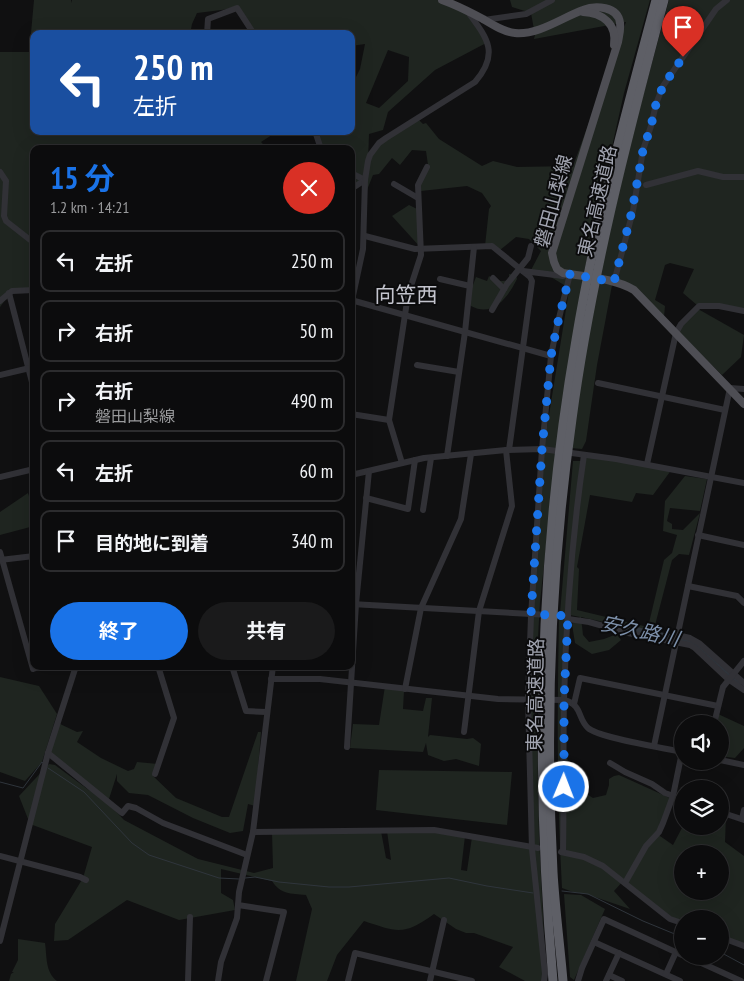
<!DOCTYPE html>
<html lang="ja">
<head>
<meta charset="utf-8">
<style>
	body { margin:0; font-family:"PT Sans Narrow","Noto Sans JP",sans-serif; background:#1a1a1b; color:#f1f3f6; height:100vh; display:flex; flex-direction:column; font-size:19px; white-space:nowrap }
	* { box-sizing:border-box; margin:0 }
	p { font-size:16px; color:#9a9b9d }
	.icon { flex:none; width:28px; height:28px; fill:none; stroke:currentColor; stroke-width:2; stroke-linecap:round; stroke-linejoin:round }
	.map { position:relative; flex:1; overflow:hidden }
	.side { position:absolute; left:30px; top:145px; width:325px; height:525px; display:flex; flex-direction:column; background:#0c0c0d; border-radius:10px; box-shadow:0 5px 20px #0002,0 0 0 1px #2c2c2e }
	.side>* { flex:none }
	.hud { position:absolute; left:30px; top:30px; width:325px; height:105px; border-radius:10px; box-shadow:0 5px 20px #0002,0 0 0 1px #2c2c2e; background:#1a4fa0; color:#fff; overflow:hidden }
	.tools { position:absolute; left:674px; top:715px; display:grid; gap:10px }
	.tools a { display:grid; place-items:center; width:55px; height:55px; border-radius:50%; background:#0c0c0d; box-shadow:0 5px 20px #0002,0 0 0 1px #2c2c2e; font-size:25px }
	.pin { position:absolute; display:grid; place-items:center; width:42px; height:42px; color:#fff; margin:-51px -21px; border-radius:50% 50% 50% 0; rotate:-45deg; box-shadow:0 0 5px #0007 }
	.pin .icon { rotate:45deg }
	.me { position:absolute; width:55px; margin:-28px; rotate:1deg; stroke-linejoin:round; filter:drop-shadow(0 0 4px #0008) }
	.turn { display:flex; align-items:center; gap:18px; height:105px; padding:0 20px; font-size:22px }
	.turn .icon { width:65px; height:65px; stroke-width:2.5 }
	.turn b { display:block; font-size:35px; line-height:42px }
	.round { display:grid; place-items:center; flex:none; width:52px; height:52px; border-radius:26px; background:#1a1a1b }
	.headline { display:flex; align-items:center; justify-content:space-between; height:85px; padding:0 20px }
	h1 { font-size:30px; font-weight:700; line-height:38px; color:#1a73e8 }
	.primary-button { display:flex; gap:10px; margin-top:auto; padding:10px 20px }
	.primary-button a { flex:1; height:58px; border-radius:30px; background:#1a73e8; color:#fff; font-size:20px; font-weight:700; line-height:58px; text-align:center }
	.primary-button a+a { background:#1a1a1b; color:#f1f3f6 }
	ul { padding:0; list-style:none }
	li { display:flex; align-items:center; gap:15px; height:62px; margin:0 10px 8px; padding:0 10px; border:2px solid #2c2c2e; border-radius:10px }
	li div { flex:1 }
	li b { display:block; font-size:19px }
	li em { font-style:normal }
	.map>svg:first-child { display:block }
</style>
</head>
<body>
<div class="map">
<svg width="744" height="981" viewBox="0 0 744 981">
	<rect width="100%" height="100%" fill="#101011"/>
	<g fill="#1f2520" fill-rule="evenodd">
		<path d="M34 0H71V3L72 0H437C469 8 471 16 488 42L435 70 388 112 383 130 369 134 368 162 377 145 417 118 423 124 426 123 439 139 482 166 493 161 517 167 573 166 626 22 534 39 535 35 531 13 512 7 510 0H650L624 93 584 272 555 463 540 602 538 638 537 726 539 837 544 937 543 981H525L499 967 513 947 474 933H466L456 929 434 914C404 936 397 932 364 921L337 955 327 981H296L312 909 306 895C290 893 281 895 272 881L221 869V893L233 900 235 910 179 920 127 900 68 940 54 941 55 924 83 878 92 847 30 824 19 796 49 764 55 765 90 791 48 753 58 723 77 732 83 731 77 742 101 758 128 771 134 769 137 762 158 764 153 776 176 798 222 817H229L258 732H261L255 806 248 804 243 831 230 833 193 818 148 795 129 793 117 781V774L108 802 104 799 124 820 198 859 254 873 273 868 272 832 381 831 386 858 391 860 387 831 434 830 465 836 461 870 467 871 472 837 532 848 530 761 533 621 544 446 572 272 564 285 546 274 530 272 541 251 529 239 516 237 500 250 485 246 489 209 491 206 482 193 467 186 421 191 419 183 428 165 426 151 412 150 400 165 392 158 379 174 373 175 367 190 365 180 351 189V149H321L315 131H351V87L360 69 365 44 351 46V34H254L237 8 197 13 192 24 190 34H34V45L30 44ZM388 50 409 57 408 81 379 108 366 103Z"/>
		<path d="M669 0H744V311L697 305 683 293 694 269 670 263 665 265 655 300 665 306 664 317 635 291 613 280 597 365 586 441 582 449 571 448 593 303 633 133Z"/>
		<path d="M0 52H34V131H278L261 142 268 149H34V292L12 291 0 307Z"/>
		<path d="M409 205 419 210 421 248 392 216Z"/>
		<path d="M509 274 516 275 517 279C508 297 493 318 471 306L468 298 476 277 487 281 489 276C496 281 501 282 509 280Z"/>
		<path d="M698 309 744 335 741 357 722 375 679 332 681 323Z"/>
		<path d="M587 455 672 469 653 495 636 493 632 502 590 495 577 567 579 569 577 610 648 627 664 560 672 553 677 535 663 531 665 501 685 476 707 479 700 511 670 508 667 521 672 524V529L683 530 700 513 689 555 679 554 672 560 653 633 581 617 583 635 589 642 604 639 617 634 621 640 609 650 592 654 575 643 572 624 580 617 560 613 573 461H583Z"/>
		<path d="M28 493 34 513V526L0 535V512Z"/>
		<path d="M559 618H566V755C572 771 577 790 593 798L606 795 609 785V779L614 776 619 775 672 799 657 834 673 845 683 826H720V814L726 816 725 842 744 856V946L720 937V919H682V922L661 912 623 881 614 891 630 909 586 894 573 892 562 888C557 798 557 708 559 618ZM682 854H720V891H682Z"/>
		<path d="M0 677 39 686 57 714 42 762 25 781 0 772Z"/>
		<path d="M385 686 404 691 403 709 423 711 426 698H432L428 737 430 735 467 739 473 738 481 744 479 766 456 759 444 761 428 755 426 743 423 752 350 748 353 724 379 725Z"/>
		<path d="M718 714 744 726V748L735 758 720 756V724H716Z"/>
		<path d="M379 770 512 772 507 825 376 810Z"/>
		<path d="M564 894 581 895 605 909 574 980 570 977Z"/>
		<path d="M18 939 45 943C47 956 45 972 57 981H9L11 974 14 972H12L18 960Z"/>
	</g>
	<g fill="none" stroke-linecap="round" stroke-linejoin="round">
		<g stroke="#2f353c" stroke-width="1">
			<path d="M48 768 84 792 132 843 149 855 219 878 239 879"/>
			<path d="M0 782 23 788 42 762 43 763"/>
			<path d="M245 878 255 877 279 882 329 887H349L449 878 487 886 533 893"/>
			<path d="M562 891 588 894 643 921 682 937"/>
			<path d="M720 952 744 965"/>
		</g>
		<g stroke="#2f353c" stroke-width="9">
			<path d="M607 624 643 633"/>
			<path d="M661 637 690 642 697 646 737 682"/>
		</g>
		<g stroke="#313136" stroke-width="6">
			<path d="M484 20 526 14 552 0"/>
			<path d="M207 34 208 19 237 8 254 34"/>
			<path d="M315 131 321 149"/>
			<path d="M0 172 6 181 4 216 6 221 34 243"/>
			<path d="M351 173 365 180"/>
			<path d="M394 184 418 198"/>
			<path d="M646 185 698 171 723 177H744"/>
			<path d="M351 189 365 180"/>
			<path d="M365 236 415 249 492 246 530 277 532 281 509 450"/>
			<path d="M523 271 563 276 565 273"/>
			<path d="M493 278 504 289"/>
			<path d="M440 279 470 286"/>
			<path d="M614 282 633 211 643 150 651 126 656 104 663 86 716 9 727 0"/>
			<path d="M9 293 34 390"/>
			<path d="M351 300 551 356"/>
			<path d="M0 301 12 291 34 290"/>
			<path d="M351 305 363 249 365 180 368 161 370 155 379 143 386 138 475 82C500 53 487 38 468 12"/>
			<path d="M492 310 507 284 528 258 531 246"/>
			<path d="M417 365 459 372"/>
			<path d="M0 375 34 367"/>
			<path d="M598 383 725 410"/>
			<path d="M351 414 389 420"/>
			<path d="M447 456 465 332 474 247"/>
			<path d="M402 463 389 420 408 295 421 255 418 185 427 167"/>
			<path d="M647 464 676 333 681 324 699 306H719L744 311"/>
			<path d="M351 475 424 458 506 450 542 449 616 459 744 483"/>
			<path d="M0 477 34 469"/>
			<path d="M366 498 408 509 415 460"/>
			<path d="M423 510 431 458"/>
			<path d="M698 535 744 545"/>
			<path d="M0 552 33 669 42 666"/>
			<path d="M0 560 34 556"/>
			<path d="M688 586 737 596 744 603"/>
			<path d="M351 604 568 616"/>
			<path d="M568 619 589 622 628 633 690 645 695 648 728 679 744 690"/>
			<path d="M677 635 690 638 699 643 744 683"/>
			<path d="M232 666 246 711 266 712"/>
			<path d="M271 679H320L498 699 564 700C583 705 577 718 588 728 599 738 665 748 682 752"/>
			<path d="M405 689 421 608 461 519 471 454"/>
			<path d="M574 704 580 678 718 706"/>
			<path d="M714 724 723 687 744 661"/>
			<path d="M464 732 479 611 512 506 506 450"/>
			<path d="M654 746 730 388 744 389"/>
			<path d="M347 747 356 604 369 471"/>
			<path d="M48 753 122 813 128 806 136 808 163 823 247 855"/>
			<path d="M720 760 744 765"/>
			<path d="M610 763 625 772 652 784 665 793 682 799"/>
			<path d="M155 774 174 718 158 666"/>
			<path d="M720 812 744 820"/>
			<path d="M742 819 744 810"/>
			<path d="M253 832 434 830 538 848"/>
			<path d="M561 852 584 857 603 866 670 919 682 923"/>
			<path d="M563 852C564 802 563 751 564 700 566 618 572 536 584 455"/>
			<path d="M0 856 80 877 86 880"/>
			<path d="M625 883 646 846 659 832 663 823 673 796 682 752"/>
			<path d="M238 905 284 912 266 981"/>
			<path d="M720 937 744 946"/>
			<path d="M0 941 48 753 76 666"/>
			<path d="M594 942 680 981"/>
			<path d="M686 956 741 981"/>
			<path d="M666 974 676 952"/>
			<path d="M609 975 622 981"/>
			<path d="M188 981 190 917"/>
			<path d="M218 981 221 962 237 918 239 892 253 832 273 666"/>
			<path d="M348 981 355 953 472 981"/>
			<path d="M430 981 444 920"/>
			<path d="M544 981 545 974 532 849 528 699 531 616 542 449 551 356 557 326 570 274"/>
			<path d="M578 981 582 968 604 919 682 955"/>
			<path d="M606 981 619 953"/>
		</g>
		<g stroke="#4e4e54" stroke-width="8">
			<path d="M442 0C456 5 470 12 483 19 493 25 504 32 515 33 539 35 561 18 583 10 595 5 618 6 620 23 621 29 619 36 618 42L552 253 554 262 557 269 563 273C586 277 614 278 634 290L744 404"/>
			<path d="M583 12C603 13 617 24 614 45"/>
		</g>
		<g stroke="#5e5f66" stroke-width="9">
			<path d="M553 981C534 765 539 553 576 340 595 225 626 113 656 0"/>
			<path d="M563 981C560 945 555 908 553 872 545 721 551 568 572 419 591 277 627 138 664 0"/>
		</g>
	</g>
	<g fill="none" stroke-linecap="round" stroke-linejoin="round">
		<path stroke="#1a73e8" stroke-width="9" stroke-dasharray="0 16.2" d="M564 787V700L568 616 531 614 542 449 551 356 557 326 570 274 614 282 632 211 643 150 651 126 656 104 663 86 683 57"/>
	</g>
	<g text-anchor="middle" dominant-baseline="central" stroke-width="4" stroke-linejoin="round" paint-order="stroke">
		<g font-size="19" fill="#a2a5b1" stroke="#0b0b0c">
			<text transform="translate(553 201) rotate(-75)">磐田山梨線</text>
			<text transform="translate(597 201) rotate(-77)">東名高速道路</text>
			<text transform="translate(535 695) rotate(-89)">東名高速道路</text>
		</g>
		<g font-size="20" font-style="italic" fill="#7c8fa9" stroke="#0b0b0c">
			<text transform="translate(640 631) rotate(12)">安久路川</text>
		</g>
		<g font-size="21" fill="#c3c4cd" stroke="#0b0b0c">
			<text x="406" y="294">向笠西</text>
		</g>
	</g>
</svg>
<div class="tools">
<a><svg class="icon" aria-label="sound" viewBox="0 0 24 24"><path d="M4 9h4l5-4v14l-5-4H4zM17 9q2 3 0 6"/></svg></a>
<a><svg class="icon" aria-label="layers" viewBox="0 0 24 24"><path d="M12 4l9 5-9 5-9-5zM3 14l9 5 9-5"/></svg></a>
<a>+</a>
<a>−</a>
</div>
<div class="pin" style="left:683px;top:57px;background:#d93025"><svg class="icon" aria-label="arrive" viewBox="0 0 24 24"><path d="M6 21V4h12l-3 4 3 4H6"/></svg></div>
<svg class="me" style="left:564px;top:787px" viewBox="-20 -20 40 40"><circle r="17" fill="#1a73e8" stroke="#fff" stroke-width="3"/><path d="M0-11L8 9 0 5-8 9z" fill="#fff"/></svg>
<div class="hud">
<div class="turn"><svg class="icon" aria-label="left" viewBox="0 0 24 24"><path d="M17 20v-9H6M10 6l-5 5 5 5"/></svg><div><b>250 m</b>左折</div></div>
</div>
<section class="side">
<div class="headline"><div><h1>15 分</h1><p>1.2 km · 14:21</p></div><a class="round" style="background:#d93025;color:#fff"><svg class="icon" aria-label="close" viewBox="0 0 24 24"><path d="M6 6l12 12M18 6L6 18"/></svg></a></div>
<ul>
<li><svg class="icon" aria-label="left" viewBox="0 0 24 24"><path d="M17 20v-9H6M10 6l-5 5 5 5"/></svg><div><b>左折</b></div><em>250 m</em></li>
<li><svg class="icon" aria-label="right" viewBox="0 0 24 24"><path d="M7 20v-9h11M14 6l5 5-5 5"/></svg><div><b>右折</b></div><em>50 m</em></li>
<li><svg class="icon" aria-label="right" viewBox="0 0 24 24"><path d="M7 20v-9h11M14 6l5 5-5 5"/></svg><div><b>右折</b><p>磐田山梨線</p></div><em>490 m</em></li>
<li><svg class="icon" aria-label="left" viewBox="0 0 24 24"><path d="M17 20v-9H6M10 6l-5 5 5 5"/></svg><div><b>左折</b></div><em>60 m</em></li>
<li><svg class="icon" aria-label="arrive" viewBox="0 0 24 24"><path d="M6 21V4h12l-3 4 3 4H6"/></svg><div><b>目的地に到着</b></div><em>340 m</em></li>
</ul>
<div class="primary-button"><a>終了</a><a>共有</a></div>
</section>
</div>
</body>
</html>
